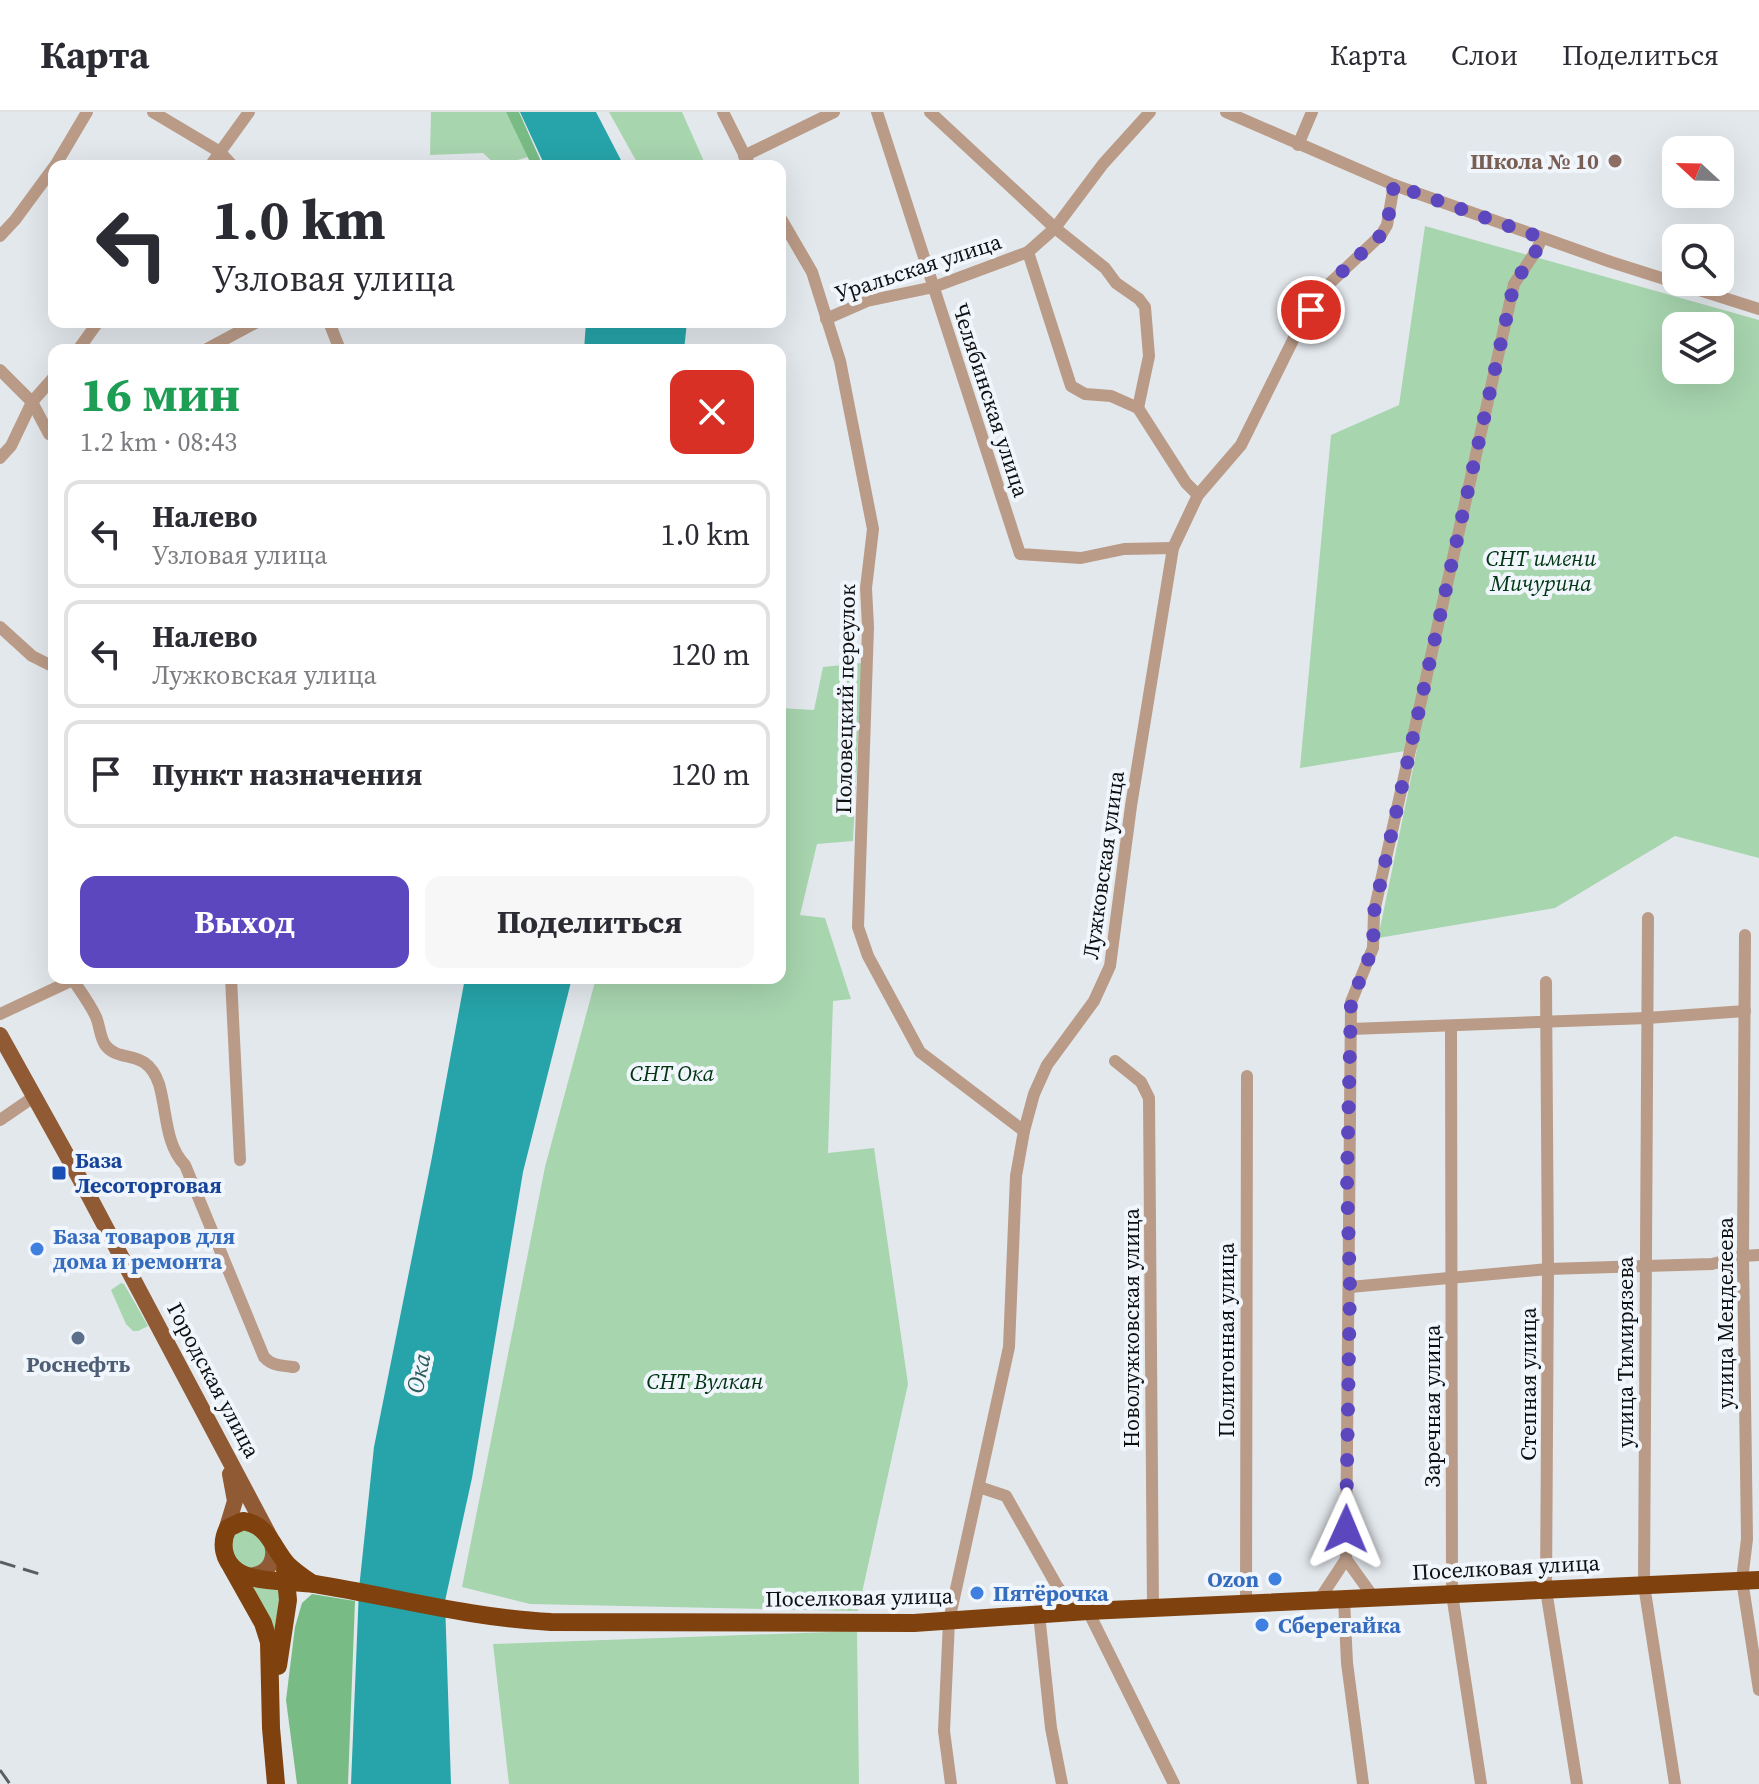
<!DOCTYPE html>
<html lang="ru">
<head>
<meta charset="utf-8">
<style>
	body { margin:0; font-family:"Source Serif 4",serif; background:#f7f7f7; color:#2b2b33; height:100vh; display:flex; flex-direction:column; font-size:30px; white-space:nowrap }
	* { box-sizing:border-box; margin:0 }
	p { font-size:26px; color:#7c7c81 }
	.icon { flex:none; width:44px; height:44px; fill:none; stroke:currentColor; stroke-width:2; stroke-linecap:round; stroke-linejoin:round }
	.map { position:relative; flex:1; overflow:hidden }
	.drawer { position:absolute; left:48px; top:232px; width:738px; height:640px; display:flex; flex-direction:column; background:#fff; border-radius:16px; box-shadow:0 8px 32px #0002 }
	.drawer>* { flex:none }
	.guide { position:absolute; left:48px; top:48px; width:738px; height:168px; border-radius:16px; box-shadow:0 8px 32px #0002; background:#fff; color:#2b2b33; overflow:hidden }
	.needle { width:52px; rotate:292deg }
	.controls { position:absolute; left:1662px; top:24px; display:grid; gap:16px }
	.controls a { display:grid; place-items:center; width:72px; height:72px; border-radius:16px; background:#fff; box-shadow:0 8px 32px #0002; font-size:40px }
	.pin { position:absolute; display:grid; place-items:center; width:68px; height:68px; color:#fff; margin:-34px; border:4px solid #fff; border-radius:50%; box-shadow:0 2px 8px #0007 }
	.me { position:absolute; width:88px; margin:-44px; rotate:1deg; stroke-linejoin:round; filter:drop-shadow(0 0 6px #0008) }
	.turn { display:flex; align-items:center; gap:28px; height:168px; padding:0 32px; font-size:36px }
	.turn .icon { width:104px; height:104px; stroke-width:2.5 }
	.turn b { display:block; font-size:56px; line-height:68px }
	.round { display:grid; place-items:center; flex:none; width:84px; height:84px; border-radius:16px; background:#f7f7f7 }
	.headline { display:flex; align-items:center; justify-content:space-between; height:136px; padding:0 32px }
	h1 { font-size:48px; font-weight:700; line-height:60px; color:#1e9e55 }
	.primary-button { display:flex; gap:16px; margin-top:auto; padding:16px 32px }
	.primary-button a { flex:1; height:92px; border-radius:16px; background:#5c47bf; color:#fff; font-size:32px; font-weight:700; line-height:92px; text-align:center }
	.primary-button a+a { background:#f7f7f7; color:#2b2b33 }
	ul { padding:0; list-style:none }
	li { display:flex; align-items:center; gap:24px; height:108px; margin:0 16px 12px; padding:0 16px; border:4px solid #e1e1e2; border-radius:16px }
	li div { flex:1 }
	li b { display:block; font-size:30px }
	li em { font-style:normal }
	header { display:flex; align-items:center; gap:48px; box-sizing:border-box; height:112px; padding:0 40px; background:#fff; border-bottom:2px solid #e1e1e2 }
	header strong { font-size:38px }
	nav { display:flex; gap:44px; margin-inline-start:auto; font-size:28px }
	.map>svg:first-child { display:block }
</style>
</head>
<body>
<header>
<strong>Карта</strong>
<nav><a>Карта</a><a>Слои</a><a>Поделиться</a></nav>
</header>
<div class="map">
<svg width="1759" height="1672" viewBox="0 0 1759 1672">
	<rect width="100%" height="100%" fill="#e3e8ed"/>
	<g fill="#a7d5ae" fill-rule="evenodd">
		<path d="M431 0H506L528 45 497 54 483 41 430 43Z"/>
		<path d="M609 0H682L706 54H639Z"/>
		<path d="M1425 114 1759 208V746L1675 724 1555 796 1378 826 1417 637 1300 656 1331 323 1399 293ZM1676 214H1720V258H1676Z"/>
		<path d="M862 551 853 729 817 732 800 803 825 806 851 887 833 889 828 1041 874 1036 908 1272 858 1499 530 1492 462 1475 545 1055 596 866H780V596L814 598 823 555Z"/>
		<path d="M121 1171 124 1172 148 1214 138 1219H133L126 1212 111 1178Z"/>
		<path d="M236 1416 259 1420 268 1441 261 1453 248 1458 234 1447 230 1423Z"/>
		<path d="M249 1471 275 1475 281 1481 274 1520Z"/>
		<path d="M857 1519 859 1672H509L493 1532Z"/>
	</g>
	<g fill="#79bb85">
		<path d="M506 0H519L543 54H532Z"/>
		<path d="M312 1482 355 1489 348 1672H297L286 1588 295 1515 302 1491Z"/>
	</g>
	<g fill="#26a4a9">
		<path d="M520 0H596L624 54H545Z"/>
		<path d="M586 210H687L684 238H584Z"/>
		<path d="M465 866H572L523 1060 472 1366 445 1489 451 1672H351L359 1477 374 1335 432 1045Z"/>
	</g>
	<g fill="none" stroke-linecap="round" stroke-linejoin="round">
		<g stroke="#ba9b87" stroke-width="12">
			<path d="M153 0 220 40 233 54"/>
			<path d="M723 0 750 54"/>
			<path d="M877 0 1020 442 1081 446 1124 437 1173 436"/>
			<path d="M930 0 1055 116 1105 156 1116 171 1139 187 1145 195 1149 244 1138 296"/>
			<path d="M1226 0 1394 73 1611 150 1759 197"/>
			<path d="M1298 33 1312 0"/>
			<path d="M744 44 834 0"/>
			<path d="M55 54 87 0"/>
			<path d="M210 54 249 0"/>
			<path d="M780 105 812 160 840 249 873 417 866 476 868 515 858 815 868 844 920 940 1024 1019"/>
			<path d="M0 124 15 108 54 55"/>
			<path d="M1028 140 1071 274 1085 282 1111 284 1138 296 1186 371 1198 383"/>
			<path d="M826 207 867 189 934 175 1028 140 1055 116 1103 52 1150 0"/>
			<path d="M329 210 340 238"/>
			<path d="M78 238 98 210"/>
			<path d="M205 238 257 210"/>
			<path d="M0 258 32 290 49 322 54 320"/>
			<path d="M0 346 11 334 32 290 54 265"/>
			<path d="M0 515 32 544 54 555"/>
			<path d="M1648 806 1644 1473 1675 1672"/>
			<path d="M1745 823 1743 1144 1747 1427 1742 1468 1759 1578"/>
			<path d="M231 866 240 1048"/>
			<path d="M73 868C81 880 90 892 96 905 100 914 100 927 106 934 121 952 146 935 159 972 167 999 165 1033 185 1053L264 1245C272 1254 283 1254 294 1255"/>
			<path d="M1546 870 1548 1157 1546 1478 1577 1672"/>
			<path d="M0 902 77 866"/>
			<path d="M1451 914 1452 1482 1481 1672"/>
			<path d="M1351 917 1647 906 1745 899"/>
			<path d="M1115 949 1141 970 1149 986 1153 1496"/>
			<path d="M0 1008 35 984"/>
			<path d="M1350 1175 1548 1157 1712 1152 1743 1144 1759 1143"/>
			<path d="M979 1375 1006 1384 1057 1474 1069 1489 1088 1499 1174 1672"/>
			<path d="M1346 1447 1374 1486"/>
			<path d="M1344 1487 1347 1551 1363 1672"/>
			<path d="M1319 1488 1346 1447 1351 890 1373 836 1374 800 1514 172 1536 139 1542 126"/>
			<path d="M1246 1492 1247 964"/>
			<path d="M1039 1502 1051 1616 1062 1672"/>
			<path d="M951 1672 944 1619 949 1509 1009 1235 1016 1064 1024 1019 1034 982 1047 953 1094 889 1110 854 1131 694 1173 436 1198 383 1241 333 1295 224 1328 173 1381 123 1387 113 1394 73"/>
		</g>
		<g stroke="#905a34" stroke-width="16">
			<path d="M0 923 80 1067 270 1425C278 1445 271 1462 249 1464"/>
			<path d="M225 1422 235 1389 230 1362"/>
		</g>
		<g stroke="#7f420e" stroke-width="18">
			<path d="M231 1454 263 1511 269 1530 271 1616 276 1672"/>
			<path d="M313 1472C304 1466 295 1460 287 1452 272 1435 269 1413 243 1409L228 1416C220 1431 223 1449 237 1459 254 1471 294 1469 315 1472 394 1485 472 1506 551 1510L914 1511 1088 1499 1759 1468"/>
			<path d="M278 1554 288 1488 285 1457"/>
		</g>
		<g stroke="#5b5e61" stroke-width="3" stroke-dasharray="16 8" stroke-linecap="butt">
			<path d="M0 1450 43 1463"/>
			<path d="M0 1658 10 1672"/>
		</g>
	</g>
	<g fill="none" stroke-linecap="round" stroke-linejoin="round">
		<path stroke="#5c47bf" stroke-width="14" stroke-dasharray="0 25.2" d="M1311 198 1328 173 1381 123 1387 113 1394 73 1542 126 1536 139 1514 172 1374 800 1373 836 1351 890 1347 1068 1350 1175 1346 1417"/>
	</g>
	<circle fill="#8d6e63" stroke="#f0f6fb" stroke-width="3" cx="1615" cy="49" r="8"/>
	<rect fill="#1a4fb4" stroke="#f0f6fb" stroke-width="3" x="51" y="1053" width="16" height="16" rx="4"/>
	<g fill="#3f7fe0" stroke="#f0f6fb" stroke-width="3">
		<circle cx="37" cy="1137" r="8"/>
		<circle cx="1275" cy="1467" r="8"/>
		<circle cx="977" cy="1481" r="8"/>
		<circle cx="1262" cy="1513" r="8"/>
	</g>
	<circle fill="#5c6f8a" stroke="#f0f6fb" stroke-width="3" cx="78" cy="1226" r="8"/>
	<g text-anchor="middle" dominant-baseline="central" stroke-width="8" stroke-linejoin="round" paint-order="stroke">
		<g font-size="22" font-weight="bold" fill="#785e54" stroke="#f0f6fb" text-anchor="end">
			<text x="1599" y="49">Школа № 10</text>
		</g>
		<g font-size="22" fill="#0d0f11" stroke="#f0f6fb">
			<text transform="translate(918 155) rotate(-18)">Уральская улица</text>
			<text transform="translate(991 288) rotate(72)">Челябинская улица</text>
			<text transform="translate(845 587) rotate(-89)">Половецкий переулок</text>
			<text transform="translate(1103 753) rotate(-82)">Лужковская улица</text>
			<text transform="translate(1725 1201) rotate(-90)">улица Менделеева</text>
			<text transform="translate(1131 1216) rotate(-90)">Новолужковская улица</text>
			<text transform="translate(1226 1228) rotate(-90)">Полигонная улица</text>
			<text transform="translate(1625 1240) rotate(-90)">улица Тимирязева</text>
			<text transform="translate(214 1268) rotate(62)">Городская улица</text>
			<text transform="translate(1528 1272) rotate(-90)">Степная улица</text>
			<text transform="translate(1432 1294) rotate(-90)">Заречная улица</text>
			<text transform="translate(1506 1455) rotate(-3)">Поселковая улица</text>
			<text transform="translate(859 1485) rotate(-1)">Поселковая улица</text>
		</g>
		<g font-size="22" font-style="italic" fill="#013513" stroke="#f0f6fb">
			<text x="1541" y="446">СНТ имени<tspan x="1541" dy="25">Мичурина</tspan></text>
			<text x="672" y="961">СНТ Ока</text>
			<text x="705" y="1269">СНТ Вулкан</text>
		</g>
		<g font-size="22" font-weight="bold" fill="#164399" stroke="#f0f6fb" text-anchor="start">
			<text x="75" y="1048">База<tspan x="75" dy="25">Лесоторговая</tspan></text>
		</g>
		<g font-size="22" font-weight="bold" fill="#366cbe" stroke="#f0f6fb" text-anchor="start">
			<text x="53" y="1124">База товаров для<tspan x="53" dy="25">дома и ремонта</tspan></text>
			<text x="1259" y="1467" text-anchor="end">Ozon</text>
			<text x="993" y="1481">Пятёрочка</text>
			<text x="1278" y="1513">Сберегайка</text>
		</g>
		<g font-size="22" font-weight="bold" fill="#4e5e75" stroke="#f0f6fb">
			<text x="78" y="1252">Роснефть</text>
		</g>
		<g font-size="24" font-style="italic" fill="#2a5b5d" stroke="#f0f6fb">
			<text transform="translate(418 1261) rotate(-78)">Ока</text>
		</g>
	</g>
</svg>
<div class="controls">
<a><svg class="needle" viewBox="-14 -14 28 28"><path d="M0-13l5 13h-10z" fill="#e53935"/><path d="M0 13l5-13h-10z" fill="#7c7c81"/></svg></a>
<a><svg class="icon" aria-label="search" viewBox="0 0 24 24"><circle cx="10" cy="10" r="6"/><path d="M15 15l6 6"/></svg></a>
<a><svg class="icon" aria-label="layers" viewBox="0 0 24 24"><path d="M12 4l9 5-9 5-9-5zM3 14l9 5 9-5"/></svg></a>
</div>
<div class="pin" style="left:1311px;top:198px;background:#d93025"><svg class="icon" aria-label="arrive" viewBox="0 0 24 24"><path d="M6 21V4h12l-3 4 3 4H6"/></svg></div>
<svg class="me" style="left:1346px;top:1417px" viewBox="-20 -20 40 40"><path d="M0-17L14 15 0 8-14 15z" fill="#5c47bf" stroke="#fff" stroke-width="4"/></svg>
<div class="guide">
<div class="turn"><svg class="icon" aria-label="left" viewBox="0 0 24 24"><path d="M17 20v-9H6M10 6l-5 5 5 5"/></svg><div><b>1.0 km</b>Узловая улица</div></div>
</div>
<section class="drawer">
<div class="headline"><div><h1>16 мин</h1><p>1.2 km · 08:43</p></div><a class="round" style="background:#d93025;color:#fff"><svg class="icon" aria-label="close" viewBox="0 0 24 24"><path d="M6 6l12 12M18 6L6 18"/></svg></a></div>
<ul>
<li><svg class="icon" aria-label="left" viewBox="0 0 24 24"><path d="M17 20v-9H6M10 6l-5 5 5 5"/></svg><div><b>Налево</b><p>Узловая улица</p></div><em>1.0 km</em></li>
<li><svg class="icon" aria-label="left" viewBox="0 0 24 24"><path d="M17 20v-9H6M10 6l-5 5 5 5"/></svg><div><b>Налево</b><p>Лужковская улица</p></div><em>120 m</em></li>
<li><svg class="icon" aria-label="arrive" viewBox="0 0 24 24"><path d="M6 21V4h12l-3 4 3 4H6"/></svg><div><b>Пункт назначения</b></div><em>120 m</em></li>
</ul>
<div class="primary-button"><a>Выход</a><a>Поделиться</a></div>
</section>
</div>
</body>
</html>
